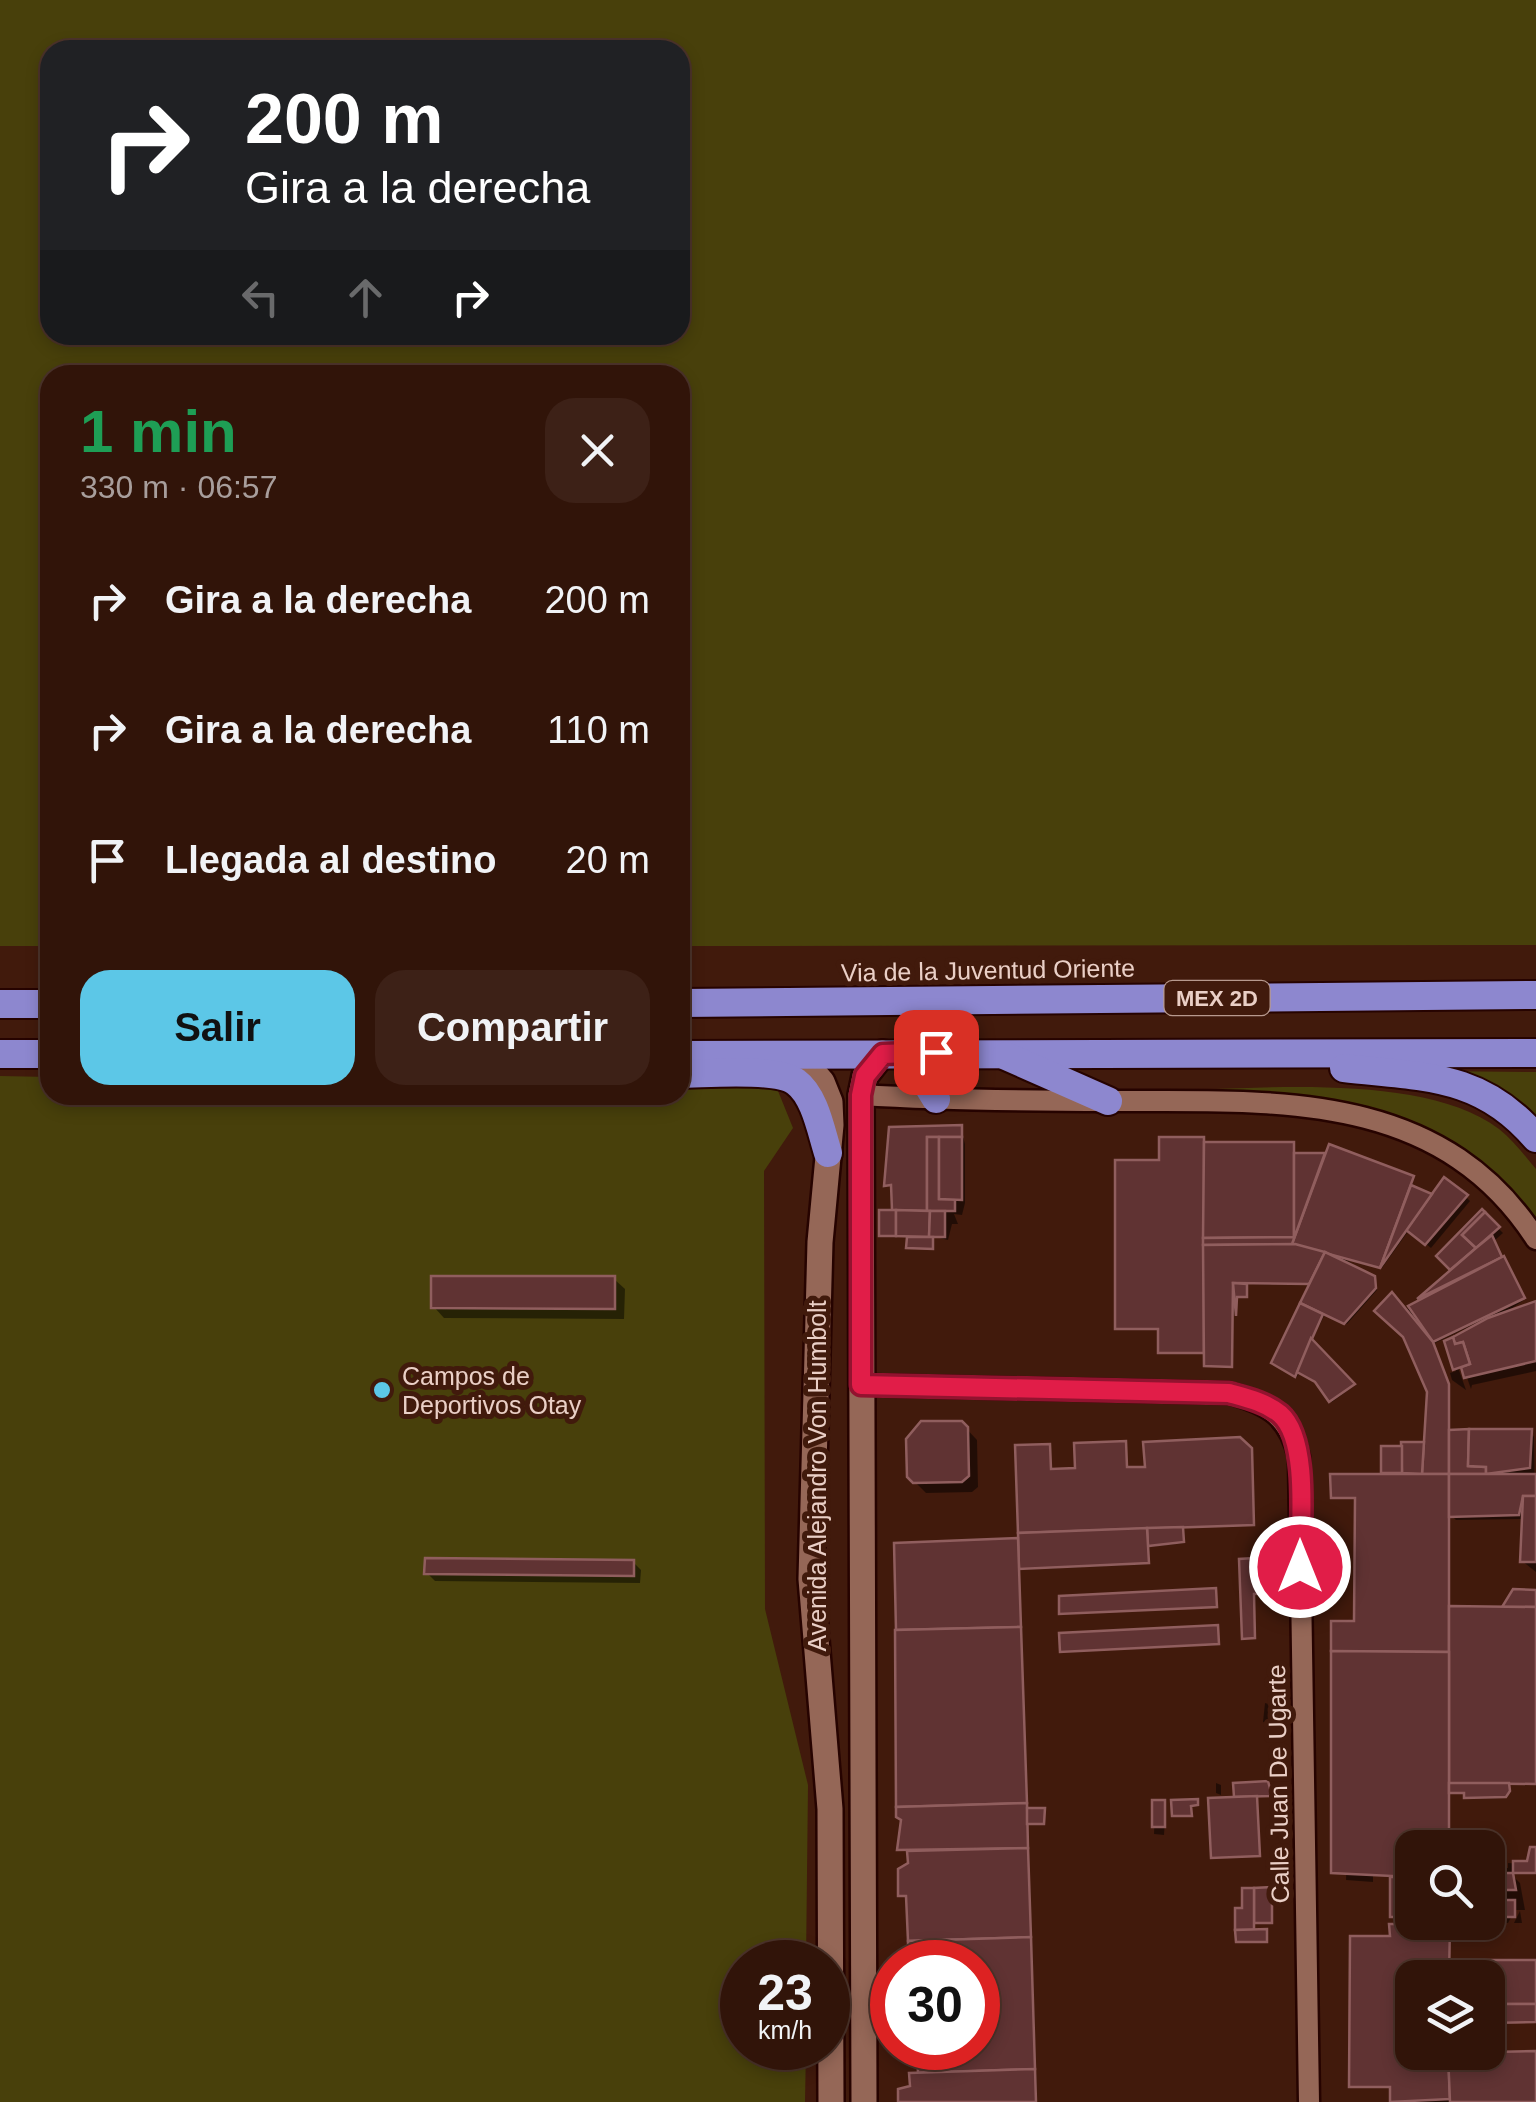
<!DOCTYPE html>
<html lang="es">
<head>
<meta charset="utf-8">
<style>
	body { margin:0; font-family:Arial,sans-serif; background:#3d2117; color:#f1f3f6; height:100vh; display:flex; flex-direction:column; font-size:38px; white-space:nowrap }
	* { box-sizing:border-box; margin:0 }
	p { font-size:32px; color:#a89e9c }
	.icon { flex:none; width:55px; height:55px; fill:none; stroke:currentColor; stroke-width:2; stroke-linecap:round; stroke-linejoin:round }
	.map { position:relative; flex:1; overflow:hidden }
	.details { position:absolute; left:40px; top:365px; width:650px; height:740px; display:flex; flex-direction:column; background:#311409; border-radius:30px; box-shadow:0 5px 15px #0003,0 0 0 2px #4c332a }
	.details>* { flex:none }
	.guide { position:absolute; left:40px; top:40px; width:650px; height:305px; border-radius:30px; box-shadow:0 5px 15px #0003,0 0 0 2px #4c332a; background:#202124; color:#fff; overflow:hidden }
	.tools { position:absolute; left:1395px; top:1830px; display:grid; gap:20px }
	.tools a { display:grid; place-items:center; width:110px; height:110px; border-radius:20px; background:#311409; box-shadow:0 5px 15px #0003,0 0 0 2px #4c332a; font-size:50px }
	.speed { position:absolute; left:720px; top:1940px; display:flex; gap:20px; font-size:50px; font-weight:700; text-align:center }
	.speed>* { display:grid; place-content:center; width:130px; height:130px; border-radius:50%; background:#311409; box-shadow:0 5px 15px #0003,0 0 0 2px #4c332a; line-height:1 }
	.speed small { font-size:25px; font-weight:400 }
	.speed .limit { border:15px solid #d22; background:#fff; color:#111 }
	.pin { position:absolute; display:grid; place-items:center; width:85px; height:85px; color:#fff; margin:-42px; border-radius:20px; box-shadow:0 5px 15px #0006 }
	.me { position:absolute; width:110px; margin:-55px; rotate:0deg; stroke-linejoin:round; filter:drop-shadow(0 0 8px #0008) }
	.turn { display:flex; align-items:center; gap:35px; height:210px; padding:0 40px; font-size:45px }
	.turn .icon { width:130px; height:130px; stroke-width:2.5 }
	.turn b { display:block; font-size:70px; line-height:85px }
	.lanes { display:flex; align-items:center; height:95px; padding:0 40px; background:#0003; justify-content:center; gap:50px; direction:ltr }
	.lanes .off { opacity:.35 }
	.round { display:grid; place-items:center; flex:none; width:105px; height:105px; border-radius:30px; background:#3d2117 }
	.headline { display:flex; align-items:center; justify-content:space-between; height:170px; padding:0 40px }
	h1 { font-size:60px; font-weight:700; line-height:75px; color:#1e9e55 }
	.primary-button { display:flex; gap:20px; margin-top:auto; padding:20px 40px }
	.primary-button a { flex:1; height:115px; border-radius:30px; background:#5cc7e7; color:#111; font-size:40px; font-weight:700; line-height:115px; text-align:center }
	.primary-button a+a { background:#3d2117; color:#f1f3f6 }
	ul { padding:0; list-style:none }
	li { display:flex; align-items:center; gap:30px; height:130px; padding:0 40px }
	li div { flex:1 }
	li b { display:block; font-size:38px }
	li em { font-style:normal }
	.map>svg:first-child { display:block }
</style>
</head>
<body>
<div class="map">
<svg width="1536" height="2102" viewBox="0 0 1536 2102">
	<rect width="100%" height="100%" fill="#411a0c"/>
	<g fill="#48400b" fill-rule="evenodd">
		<path d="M0 0H1536V945L680 946V375H50V946H0ZM50 50H680V335H50Z"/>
		<path d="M1433 1071 1536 1072V1123Z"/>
		<path d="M0 1076 50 1077V1095H680V1085L776 1086 793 1128 764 1171 765 1609 808 1785 806 1962H742V2048H806L805 2102H0Z"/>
		<path d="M1152 1091C1248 1090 1421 1070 1499 1129 1513 1140 1525 1156 1536 1169V1223C1441 1092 1297 1098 1152 1091Z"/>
	</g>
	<g fill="#0007">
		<path d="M961 1128 965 1144V1203L962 1215 954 1214 958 1224H952L948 1240 932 1236 933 1249H910L909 1237H883L894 1213V1186L887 1185Z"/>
		<path d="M1161 1140 1293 1145 1294 1156 1327 1155 1413 1179 1412 1188 1433 1197H1466L1470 1201 1431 1248 1409 1230 1382 1268 1341 1256 1373 1278 1377 1290 1347 1324 1325 1314 1311 1342 1354 1386 1332 1402 1318 1382 1299 1372 1297 1377 1274 1362 1312 1285 1247 1284 1248 1298H1238L1233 1318 1232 1367 1208 1366 1207 1353H1162L1160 1330 1118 1328 1161 1163Z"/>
		<path d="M1485 1215 1503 1233 1494 1241 1524 1300 1505 1313 1536 1303V1371L1472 1385 1471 1389 1459 1355 1454 1356 1466 1390 1452 1380 1450 1373 1456 1371 1447 1342 1487 1324 1491 1316 1433 1344 1450 1388V1432H1530L1534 1437 1536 1572 1522 1561 1524 1519 1456 1520 1450 1514 1449 1609H1503L1536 1592V1784H1510L1507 1798 1468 1799 1466 1794H1449V1831L1459 1832V1848H1412V1922H1450V1963H1536V2023H1497L1493 2005H1488V1978H1412V2052L1536 2053V2102H1393V2087L1351 2086 1392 1938 1409 1926V1917L1392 1916V1874L1373 1873V1882L1346 1880 1358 1498 1333 1496 1384 1476V1449L1426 1444 1430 1392 1392 1295 1408 1309 1454 1270 1440 1256Z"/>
		<path d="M614 1279 625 1289 624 1319 444 1318 434 1307Z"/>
		<path d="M961 1423 977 1440 978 1487 972 1492 926 1493 909 1476Z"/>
		<path d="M1239 1439 1252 1452 1255 1525 1184 1528 1185 1543 1149 1547V1564L1019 1570 1027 1810 1045 1812V1824H1028L1037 2102H901L920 2076 919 2048H978V1962H900V1958L911 1954 909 1896 901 1895 911 1865 909 1850 899 1849 904 1820 897 1545 1021 1541 1049 1446 1051 1472 1078 1471 1125 1444 1128 1470 1147 1469Z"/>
		<path d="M1242 1561H1273L1272 1593 1254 1594 1256 1639 1244 1638Z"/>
		<path d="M633 1562 641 1570 640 1583 435 1581 427 1573Z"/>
		<path d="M1215 1591 1217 1607 1062 1613Z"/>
		<path d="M1218 1630 1219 1645 1063 1651Z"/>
		<path d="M1265 1703 1272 1705V1724L1263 1722Z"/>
		<path d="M1216 1783 1221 1785V1795L1216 1793Z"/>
		<path d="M1155 1803 1166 1804 1164 1835 1154 1834Z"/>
		<path d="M1536 1849V1873H1510L1520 1883 1525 1910H1515L1508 1923 1458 1922H1488V1875H1495V1868H1508V1863L1528 1864Z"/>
		<path d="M1520 1911 1522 1923H1514Z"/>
	</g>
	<g fill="#603333" stroke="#905e5e" stroke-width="2.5">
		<path d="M962 1125V1137H927V1211L892 1210 891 1185 884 1186 889 1127Z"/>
		<path d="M927 1137H939V1199H955V1211H927Z"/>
		<path d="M939 1137H962V1200L939 1199Z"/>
		<path d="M1159 1137H1204V1353H1158V1329H1115V1160H1159Z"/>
		<path d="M1204 1142H1294V1237L1203 1238Z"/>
		<path d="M1329 1144 1414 1176 1380 1268 1292 1244Z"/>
		<path d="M1294 1153H1325L1292 1244 1203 1245V1238L1294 1237Z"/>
		<path d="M1444 1177 1468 1195 1425 1245 1406 1230Z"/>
		<path d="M1411 1185 1432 1194 1380 1268Z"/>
		<path d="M1482 1209 1485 1212 1462 1235 1476 1248 1450 1270 1436 1256Z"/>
		<rect x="879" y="1210" width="17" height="26"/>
		<path d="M896 1210 930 1211 929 1237 896 1236Z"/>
		<path d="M930 1211H945V1237H929Z"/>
		<path d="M1485 1212 1500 1227 1476 1248 1462 1235Z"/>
		<path d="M1492 1235 1502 1257 1417 1299 1476 1248Z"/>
		<path d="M907 1237H933V1249L906 1248Z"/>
		<path d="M1295 1244 1325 1252 1309 1284 1233 1283 1232 1367 1204 1366 1203 1245Z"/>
		<path d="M1325 1252 1375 1276 1376 1288 1344 1324 1300 1303Z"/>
		<path d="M1504 1256 1525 1298 1433 1342 1408 1306Z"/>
		<path d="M431 1276H615V1309L431 1308Z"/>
		<path d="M1233 1283 1247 1284V1297H1237L1236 1316Z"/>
		<path d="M1392 1292 1433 1342 1449 1384V1474H1422L1427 1392 1403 1337 1374 1311Z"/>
		<path d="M1536 1301V1361L1464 1378 1461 1367 1470 1364 1463 1342 1455 1344 1453 1337 1488 1318Z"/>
		<path d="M1300 1303 1323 1314 1295 1377 1271 1363Z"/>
		<path d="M1453 1337 1455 1344 1463 1342 1470 1364 1453 1370 1444 1341Z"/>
		<path d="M1311 1338 1355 1384 1329 1402 1315 1382 1297 1372Z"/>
		<path d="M921 1421H962L968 1427 969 1476 962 1482 913 1483 907 1477 906 1439Z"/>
		<path d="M1469 1429 1468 1466 1486 1467V1474H1449V1430Z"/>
		<path d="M1469 1429H1532L1530 1468 1486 1474V1467L1468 1466Z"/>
		<path d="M1240 1437 1252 1448 1254 1525 1018 1533 1015 1445 1050 1444 1051 1469 1075 1468 1074 1443 1126 1441 1127 1467H1145L1143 1442Z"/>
		<path d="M1401 1442H1424L1422 1474 1402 1473Z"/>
		<rect x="1381" y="1446" width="21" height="27"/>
		<path d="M1330 1474H1449V1652L1331 1651V1621H1354L1355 1498H1331Z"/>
		<path d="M1449 1474H1536V1496H1523L1519 1515 1449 1517Z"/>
		<path d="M1523 1496H1536V1562H1520Z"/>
		<path d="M1183 1527 1184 1542 1148 1546 1147 1528Z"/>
		<path d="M1147 1528 1149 1563 1019 1569 1018 1533Z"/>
		<path d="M1018 1538 1021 1627 896 1630 894 1543Z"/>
		<path d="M1273 1557 1272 1593 1254 1594 1255 1638 1242 1639 1239 1559Z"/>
		<path d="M425 1558 634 1560V1576L424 1574Z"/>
		<path d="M1216 1588 1217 1607 1059 1614V1596Z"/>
		<path d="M1513 1589 1536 1590V1607H1502Z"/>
		<path d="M1449 1606 1536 1607V1784L1449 1783Z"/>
		<path d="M1218 1625 1219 1644 1060 1652 1059 1633Z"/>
		<path d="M1021 1627 1027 1803 896 1807 895 1630Z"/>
		<path d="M1331 1651 1449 1652V1848H1412V1877L1331 1873Z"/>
		<path d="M1268 1781 1272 1796 1234 1797 1233 1783Z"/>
		<path d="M1449 1783H1509L1510 1791 1506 1797 1464 1798V1793H1449Z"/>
		<path d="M1257 1796 1260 1856 1211 1858 1208 1798Z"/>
		<path d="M1198 1799V1805L1191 1806 1192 1816H1172L1171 1800Z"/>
		<rect x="1152" y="1800" width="13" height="27"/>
		<path d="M1027 1803 1028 1848 897 1850 901 1820 896 1817V1807Z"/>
		<path d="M1027 1808H1045L1044 1824H1027Z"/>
		<path d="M1530 1847H1536V1873H1513V1861H1527Z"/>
		<path d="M1028 1848 1031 1937 908 1941 906 1896H898V1869L908 1863 907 1851Z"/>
		<path d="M1488 1873H1513L1516 1890H1501V1900H1515V1917H1488Z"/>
		<rect x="1390" y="1877" width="22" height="40"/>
		<path d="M1272 1887V1923H1254V1888Z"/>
		<path d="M1242 1888H1254V1930H1235V1908H1242Z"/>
		<path d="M1389 1924H1450L1449 1978H1412V2052H1448L1450 2099 1390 2102V2087H1349L1350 1936H1390Z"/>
		<path d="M1267 1929V1942H1236L1235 1930Z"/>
		<path d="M1031 1937 1035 2069 918 2073 917 2048H978V1962H897L900 1953H908V1941Z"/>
		<path d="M1449 1960H1536V2004H1488V1978H1449Z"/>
		<path d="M1491 2004H1536V2022L1492 2023Z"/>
		<path d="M1536 2051V2102H1450L1448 2053Z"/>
		<path d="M1035 2069 1036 2102H898V2089L910 2086 909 2073Z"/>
	</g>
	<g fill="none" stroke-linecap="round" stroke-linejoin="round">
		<g stroke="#260300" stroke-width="25">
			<g id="minor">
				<path d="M861 1095C944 1100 1028 1101 1111 1101 1269 1102 1438 1087 1536 1239"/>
				<path d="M861 1385 1229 1393C1269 1404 1289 1416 1299 1457L1309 2102"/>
			</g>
		</g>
		<g stroke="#260300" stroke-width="30">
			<g id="secondary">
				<path d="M781 1054 809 1067 822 1082 830 1102 831 1125 820 1242 811 1579 830 1809 831 2102"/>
				<path d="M864 2102 861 1095 865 1076 883 1053"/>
			</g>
		</g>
		<g stroke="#260300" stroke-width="32">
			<g id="trunk">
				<path d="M680 1003 1536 995"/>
				<path d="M0 1004H50"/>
				<path d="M907 1052 936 1099"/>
				<path d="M0 1054H50"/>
				<path d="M680 1055 1536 1053"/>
				<path d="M1006 1056 1108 1101"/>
				<path d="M1344 1068C1422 1077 1481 1073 1536 1138"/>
				<path d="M680 1074C706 1074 777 1067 796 1082 815 1096 821 1131 828 1153"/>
			</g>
		</g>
		<use href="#minor" stroke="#956757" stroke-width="20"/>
		<use href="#secondary" stroke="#956757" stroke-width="25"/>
		<use href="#trunk" stroke="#8d87cf" stroke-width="28"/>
	</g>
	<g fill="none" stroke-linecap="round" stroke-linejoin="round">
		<g stroke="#92132f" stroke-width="25">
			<path id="route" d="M936 1052 883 1054 865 1076 861 1095V1385L1229 1393C1247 1398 1265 1402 1280 1414 1310 1440 1300 1529 1300 1567"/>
		</g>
		<use href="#route" stroke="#e11d48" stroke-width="18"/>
	</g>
	<circle fill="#5cc7e7" stroke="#411a0c" stroke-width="4" cx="382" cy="1390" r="10"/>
	<g text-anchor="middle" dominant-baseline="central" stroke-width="10" stroke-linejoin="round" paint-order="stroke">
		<rect fill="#411a0c" stroke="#b7998e" stroke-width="2.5" x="1164.5" y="981" width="105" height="34" rx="8"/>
		<g font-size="22" font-weight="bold" fill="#eacfc6">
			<text x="1217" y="998">MEX 2D</text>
		</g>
		<g font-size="25" fill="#eacfc6" stroke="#411a0c">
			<text transform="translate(988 970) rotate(-1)">Via de la Juventud Oriente</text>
			<text transform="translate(817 1476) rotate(-90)">Avenida Alejandro Von Humbolt</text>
			<text transform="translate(1278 1784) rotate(-91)">Calle Juan De Ugarte</text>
		</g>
		<g font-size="25" fill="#eacfc6" stroke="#411a0c" text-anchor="start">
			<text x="402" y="1376">Campos de<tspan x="402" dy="29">Deportivos Otay</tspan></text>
		</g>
	</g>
</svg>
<div class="tools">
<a><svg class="icon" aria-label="search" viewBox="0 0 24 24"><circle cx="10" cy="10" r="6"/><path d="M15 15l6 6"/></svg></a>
<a><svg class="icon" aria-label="layers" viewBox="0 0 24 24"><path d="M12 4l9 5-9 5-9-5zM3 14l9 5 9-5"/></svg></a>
</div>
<div class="speed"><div>23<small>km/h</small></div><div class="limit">30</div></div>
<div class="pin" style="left:936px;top:1052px;background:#d93025"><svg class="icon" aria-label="arrive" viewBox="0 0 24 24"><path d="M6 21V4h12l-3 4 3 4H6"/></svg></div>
<svg class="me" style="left:1300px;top:1567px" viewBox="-20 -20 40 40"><circle r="17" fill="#e11d48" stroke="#fff" stroke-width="3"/><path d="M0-11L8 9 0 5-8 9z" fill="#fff"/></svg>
<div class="guide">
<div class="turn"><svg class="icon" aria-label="right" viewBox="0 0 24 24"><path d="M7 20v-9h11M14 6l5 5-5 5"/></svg><div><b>200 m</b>Gira a la derecha</div></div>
<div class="lanes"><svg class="icon off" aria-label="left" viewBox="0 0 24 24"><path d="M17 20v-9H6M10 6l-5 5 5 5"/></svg><svg class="icon off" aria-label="ahead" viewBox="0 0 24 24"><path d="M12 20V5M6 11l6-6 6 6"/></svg><svg class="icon" aria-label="right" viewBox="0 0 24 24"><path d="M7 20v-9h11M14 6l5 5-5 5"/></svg></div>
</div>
<section class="details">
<div class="headline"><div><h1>1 min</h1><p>330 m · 06:57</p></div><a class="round"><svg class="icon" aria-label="close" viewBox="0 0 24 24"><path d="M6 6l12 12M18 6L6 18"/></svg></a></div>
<ul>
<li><svg class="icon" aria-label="right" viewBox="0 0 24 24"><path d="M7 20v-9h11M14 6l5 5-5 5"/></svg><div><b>Gira a la derecha</b></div><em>200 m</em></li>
<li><svg class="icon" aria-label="right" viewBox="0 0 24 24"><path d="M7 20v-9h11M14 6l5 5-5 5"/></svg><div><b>Gira a la derecha</b></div><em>110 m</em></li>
<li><svg class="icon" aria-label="arrive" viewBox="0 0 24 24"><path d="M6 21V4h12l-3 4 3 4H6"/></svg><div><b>Llegada al destino</b></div><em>20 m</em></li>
</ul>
<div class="primary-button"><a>Salir</a><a>Compartir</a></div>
</section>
</div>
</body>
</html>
